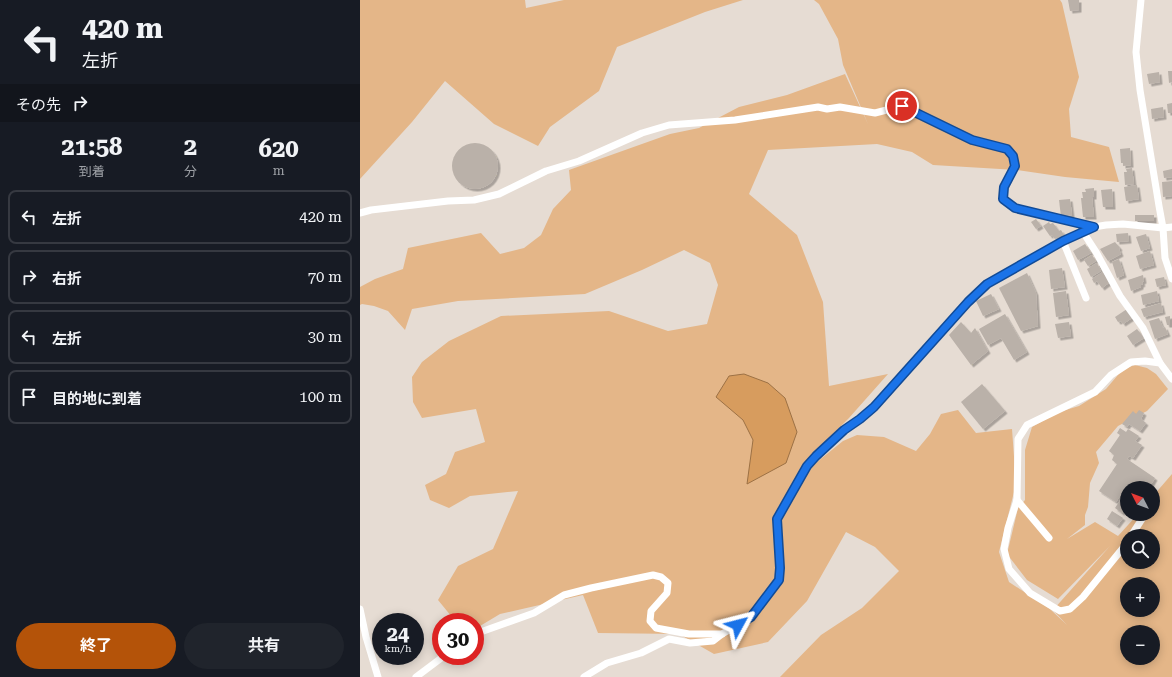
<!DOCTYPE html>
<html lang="ja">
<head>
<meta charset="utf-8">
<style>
	body { margin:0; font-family:"Roboto Serif","Noto Sans JP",serif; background:#20242c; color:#f1f3f6; height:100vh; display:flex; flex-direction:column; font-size:15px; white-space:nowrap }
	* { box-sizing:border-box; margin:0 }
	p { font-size:13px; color:#9ea1a6 }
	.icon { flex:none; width:22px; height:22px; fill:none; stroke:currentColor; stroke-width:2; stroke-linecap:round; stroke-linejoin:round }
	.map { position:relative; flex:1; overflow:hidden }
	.sheet { display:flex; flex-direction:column; background:#171b24; width:360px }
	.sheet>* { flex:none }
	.top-card { background:#171b24; color:#f1f3f6; overflow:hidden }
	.needle { width:26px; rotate:312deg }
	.tools { position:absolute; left:760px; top:481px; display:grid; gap:8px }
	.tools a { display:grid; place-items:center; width:40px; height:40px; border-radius:50%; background:#171b24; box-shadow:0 2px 10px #0003; font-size:20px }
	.speed { position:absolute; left:12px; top:613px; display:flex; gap:8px; font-size:20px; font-weight:700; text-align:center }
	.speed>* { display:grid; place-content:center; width:52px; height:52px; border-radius:50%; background:#171b24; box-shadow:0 2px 10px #0003; line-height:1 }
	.speed small { font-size:10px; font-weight:400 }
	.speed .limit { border:6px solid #d22; background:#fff; color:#111 }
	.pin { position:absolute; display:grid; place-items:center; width:34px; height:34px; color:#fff; margin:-17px; border:2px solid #fff; border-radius:50%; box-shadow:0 1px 4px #0007 }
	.me { position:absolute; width:44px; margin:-22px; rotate:52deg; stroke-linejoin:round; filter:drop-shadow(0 0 3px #0008) }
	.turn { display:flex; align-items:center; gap:14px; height:84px; padding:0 16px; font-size:18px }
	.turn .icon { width:52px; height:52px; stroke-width:2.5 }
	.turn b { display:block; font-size:28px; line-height:34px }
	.then { display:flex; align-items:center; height:38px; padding:0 16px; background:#0003; gap:8px; font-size:15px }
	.eta { display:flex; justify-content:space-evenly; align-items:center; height:68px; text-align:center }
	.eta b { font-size:24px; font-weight:700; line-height:28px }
	.cta { display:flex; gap:8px; margin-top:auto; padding:8px 16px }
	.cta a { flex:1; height:46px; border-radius:24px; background:#b45309; color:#fff; font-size:16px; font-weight:700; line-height:46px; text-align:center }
	.cta a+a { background:#20242c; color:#f1f3f6 }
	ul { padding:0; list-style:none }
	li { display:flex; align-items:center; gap:12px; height:54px; margin:0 8px 6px; padding:0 8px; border:2px solid #363941; border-radius:8px }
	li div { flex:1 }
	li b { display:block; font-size:15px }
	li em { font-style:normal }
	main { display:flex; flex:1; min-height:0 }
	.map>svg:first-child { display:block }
</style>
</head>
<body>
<main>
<section class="sheet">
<div class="top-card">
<div class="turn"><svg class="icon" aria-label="left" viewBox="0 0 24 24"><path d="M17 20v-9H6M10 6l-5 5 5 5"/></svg><div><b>420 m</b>左折</div></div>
<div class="then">その先<svg class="icon" aria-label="right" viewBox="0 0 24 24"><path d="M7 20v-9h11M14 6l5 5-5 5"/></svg></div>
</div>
<div class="eta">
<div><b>21:58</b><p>到着</p></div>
<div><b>2</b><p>分</p></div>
<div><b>620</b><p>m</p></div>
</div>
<ul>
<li><svg class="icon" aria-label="left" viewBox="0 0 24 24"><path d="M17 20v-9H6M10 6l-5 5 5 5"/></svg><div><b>左折</b></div><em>420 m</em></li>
<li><svg class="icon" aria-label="right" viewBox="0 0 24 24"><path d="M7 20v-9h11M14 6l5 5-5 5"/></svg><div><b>右折</b></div><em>70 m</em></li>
<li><svg class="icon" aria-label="left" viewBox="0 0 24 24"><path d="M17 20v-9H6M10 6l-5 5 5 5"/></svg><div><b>左折</b></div><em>30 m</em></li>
<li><svg class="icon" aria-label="arrive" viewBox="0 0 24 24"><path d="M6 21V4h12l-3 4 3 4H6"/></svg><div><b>目的地に到着</b></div><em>100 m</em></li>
</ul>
<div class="cta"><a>終了</a><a>共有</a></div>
</section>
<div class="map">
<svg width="812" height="677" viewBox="0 0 812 677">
	<defs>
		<filter id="shadow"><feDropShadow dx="2.5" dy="2.5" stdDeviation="0" flood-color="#0004"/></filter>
	</defs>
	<rect width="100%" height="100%" fill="#e6dcd3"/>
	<g fill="#e4b688" fill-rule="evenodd">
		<path d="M0 0H165L166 8 204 0H383L345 12 257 47 239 91 190 127 178 146 134 124 85 81 52 122 0 179Z"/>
		<path d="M454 0H700L702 3 719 77 709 109 711 137 749 147 759 182 705 177 657 170 573 165 552 152 517 144 408 150 389 194 437 235 463 302 469 386 528 374 489 418 447 460 452 466 483 441 497 435 524 437 556 451 570 434 581 414 598 410 616 433 652 429 656 484 639 552 649 582 690 609 707 625 693 610 750 546 698 599 667 580 647 554 658 508 665 500V450L672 427 699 412 719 406 746 389 763 369 775 365 787 368 796 374 808 389 787 411 758 426 736 452 739 463 730 483 728 507 725 515V525L707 539 735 522 758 536 778 514H793V496L812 474V677H420L461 635 502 608 539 571 515 547 486 532 447 601 408 642 354 654 319 634 238 633 223 595 140 614 115 629V622H96L78 600 98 566 133 549 158 491 110 496 89 508 70 500 65 485 86 474 95 452 125 442 116 409 62 418 53 402 52 377 62 362 89 341 141 316 249 311 308 331 347 324 358 285 350 263 324 250 282 270 225 294 98 301 52 309 45 330 28 311 14 306 2 304 0 305V287L15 279 43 269 48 248 121 233 140 254 164 248 181 235 193 209 211 190 209 170 310 134 339 128 379 107 427 95 485 74 508 124 483 65 478 39 459 4ZM767 536H793V562H767ZM767 584H793V610H767ZM767 632H793V658H767Z"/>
	</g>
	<path fill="#d79c5e" stroke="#9c7145" d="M384 374 408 383 425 398 437 432 426 463 387 484 393 440 383 420 356 397 369 376Z"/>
	<g fill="#bab1a9" filter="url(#shadow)">
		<path d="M708 0H719V10L710 11Z"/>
		<path d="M808 71H812V82L809 83Z"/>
		<path d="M799 72 800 82 789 84 787 74Z"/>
		<path d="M812 103V113H808L807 104Z"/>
		<path d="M803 107 804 117 792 119 791 109Z"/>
		<circle cx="115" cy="166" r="23"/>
		<path d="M770 148 771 165 763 166V163H761L760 149Z"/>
		<path d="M772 168 774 184 765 185 764 172H767L766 169Z"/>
		<path d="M812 169V177L804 178 803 171Z"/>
		<path d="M812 181V196L803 197 802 182Z"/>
		<path d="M777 185 779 199 766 201 764 187Z"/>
		<path d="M734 188V197H732L734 217H723L721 198H723L722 192H726L725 189Z"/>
		<path d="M752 189 753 207H743L741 190Z"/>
		<path d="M710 199 712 215 701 217 699 200Z"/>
		<rect x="775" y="215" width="19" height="6"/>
		<path d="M676 219 681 226 676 229 671 222Z"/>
		<path d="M689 222 690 224 693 223 699 231 701 230 704 235 698 240 696 238 695 239 692 235 690 236 683 226Z"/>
		<path d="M768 233 769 241 757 242 756 234Z"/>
		<path d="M786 234 790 248 781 251 776 237Z"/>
		<path d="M755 242 760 248 759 249 761 254 748 261 740 249Z"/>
		<path d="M725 244 731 253 718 260 713 251Z"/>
		<path d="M790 251 794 265 780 269 776 256Z"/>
		<path d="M732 255 736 261 728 266 724 260Z"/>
		<path d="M759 259 764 275 757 278 752 262Z"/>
		<path d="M737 263 741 271 731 277 727 269Z"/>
		<path d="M702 268 705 287 691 289 689 270Z"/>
		<path d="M743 272 750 282 742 288 737 281 734 283 732 279Z"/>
		<path d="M667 273 676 293 678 326 661 331 639 288Z"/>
		<path d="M783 275 784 281 782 282 783 284 781 285V287L771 291 768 280Z"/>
		<path d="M804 277 806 285 797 287 795 279Z"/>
		<path d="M706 291 709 315 696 317 693 293Z"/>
		<path d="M797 291 799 301 783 305 781 295Z"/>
		<path d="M631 294 639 309 623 316 616 301Z"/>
		<path d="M801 303 803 312 784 317 781 309Z"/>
		<path d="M767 309 772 318 763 324 761 321 758 322 755 317Z"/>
		<path d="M645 314 667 352 654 360 641 338 628 345 619 329Z"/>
		<path d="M810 316V325H807L805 317Z"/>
		<path d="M799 318 803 328 805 327 808 334 795 339 789 321Z"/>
		<path d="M601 322 611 333 615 328 628 351 611 365 589 335Z"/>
		<path d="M709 322 711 336 698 338 695 324Z"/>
		<path d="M777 329 784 338 773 345 767 336Z"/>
		<path d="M622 384 645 411 623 429 601 402Z"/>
		<path d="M779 410 784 413 781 419 786 423 780 431 769 424 767 427 762 424 773 411 776 414Z"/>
		<path d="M760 428 766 432 768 429 779 436 775 441 782 445 773 458 769 456 767 459 795 478 789 488H767V493L764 490 756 502 739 491 757 464 752 460 754 455 749 451 760 435 757 433Z"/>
		<path d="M765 493 767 494V506L762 513 755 508Z"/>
		<path d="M752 511 763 518 757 526 747 519Z"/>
	</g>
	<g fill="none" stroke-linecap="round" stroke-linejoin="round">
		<g stroke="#fff" stroke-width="7">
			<path d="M781 0 776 52 780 90 799 206 803 228 805 258 812 279"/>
			<path d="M0 213 11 210 88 201 114 200 139 194 186 171 219 161 282 133 309 125 375 120 458 107 467 109 480 107 515 113 542 106 612 140 647 149 653 156 655 166 644 187 643 199 655 208 734 227"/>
			<path d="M723 232 736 252 760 296 783 328 800 363"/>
			<path d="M703 241 726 298"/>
			<path d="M657 500 689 538"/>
			<path d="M771 536 782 519"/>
			<path d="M767 543 723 597 710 609 700 611 670 593 649 569 644 549 648 528 657 500 658 439 667 425 735 392 751 375 771 362 785 361 800 363 812 379"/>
			<path d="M0 609 6 637 18 677"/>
			<path d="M115 634 174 613 204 595 231 588 293 575 301 577 308 583 307 593 291 611 290 621 296 628 329 634H362"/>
			<path d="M56 677 84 656"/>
			<path d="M224 677 247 663 281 653 309 639 330 643 353 641 362 634 378 625 391 617 419 580 420 568 417 519 422 508 447 466 456 456 484 430 500 419 514 407 608 302 627 285 705 240 734 227 746 225 763 224 803 228 812 227"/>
		</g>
	</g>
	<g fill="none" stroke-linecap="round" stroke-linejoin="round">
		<g stroke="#114b97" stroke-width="10">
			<path id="route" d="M378 625 391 617 419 580 420 568 417 519 447 466 456 456 484 430 500 419 514 407 608 302 627 284 703 241 734 227 655 208 643 199 644 187 655 166 653 156 647 149 612 140 542 106"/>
		</g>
		<use href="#route" stroke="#1a73e8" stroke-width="7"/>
	</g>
</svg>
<div class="tools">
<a><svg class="needle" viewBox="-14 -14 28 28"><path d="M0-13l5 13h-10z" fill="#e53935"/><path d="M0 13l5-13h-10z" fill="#9ea1a6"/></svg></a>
<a><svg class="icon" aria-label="search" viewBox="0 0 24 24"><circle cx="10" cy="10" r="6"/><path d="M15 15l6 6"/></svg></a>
<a>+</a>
<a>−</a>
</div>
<div class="speed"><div>24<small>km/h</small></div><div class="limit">30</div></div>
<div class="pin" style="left:542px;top:106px;background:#d93025"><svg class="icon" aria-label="arrive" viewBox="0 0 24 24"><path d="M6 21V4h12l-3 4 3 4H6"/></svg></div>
<svg class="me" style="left:378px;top:625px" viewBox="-20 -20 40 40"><path d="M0-17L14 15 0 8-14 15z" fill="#1a73e8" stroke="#fff" stroke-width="4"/></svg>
</div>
</main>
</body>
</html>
